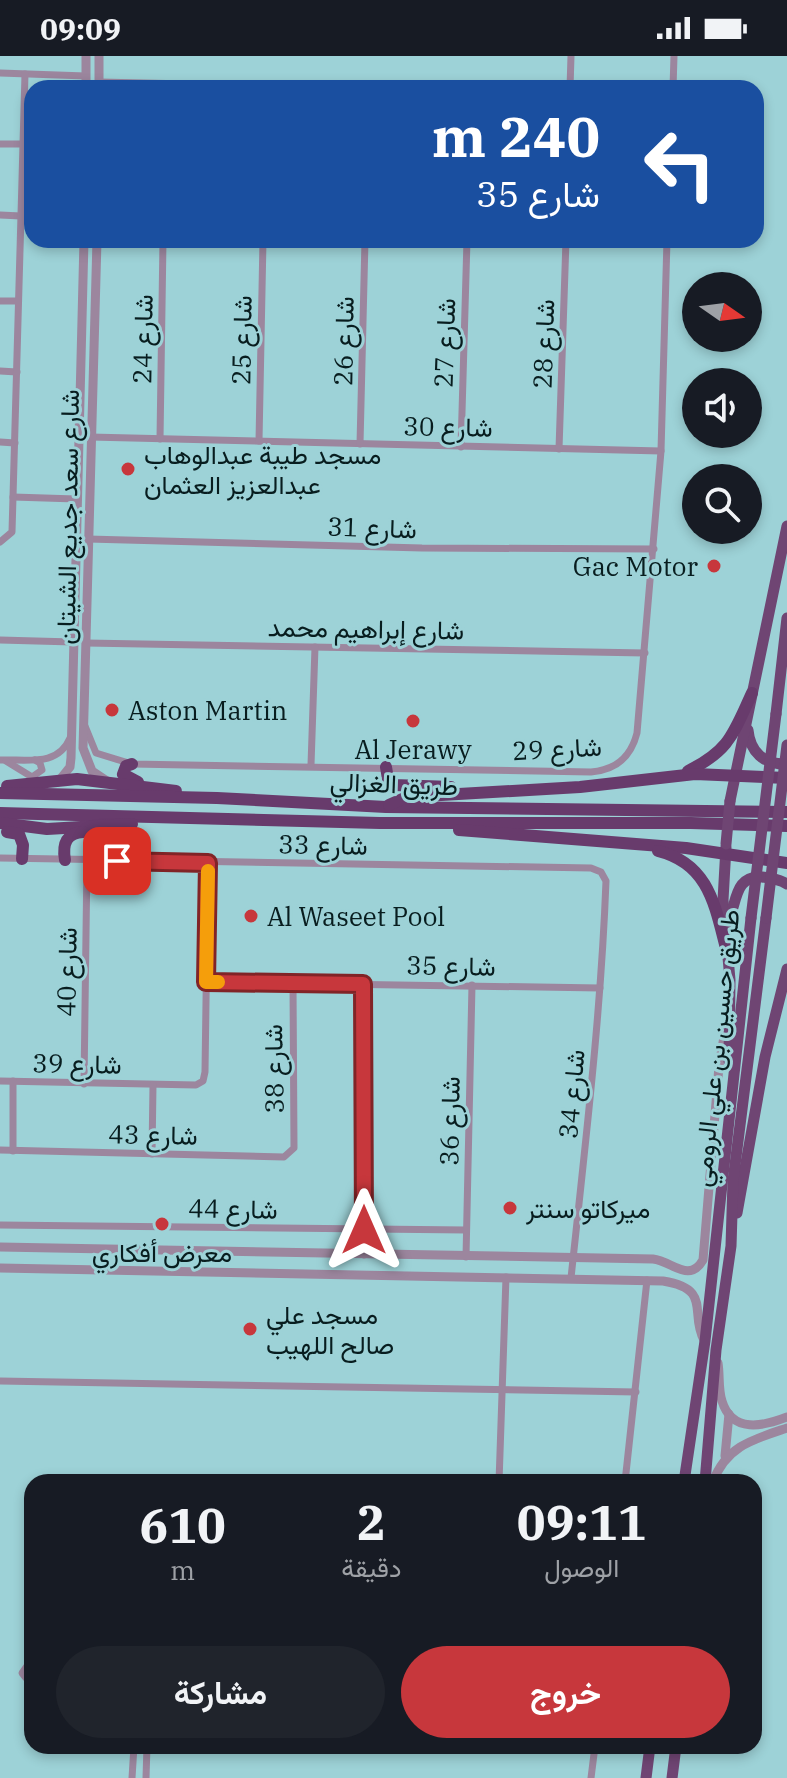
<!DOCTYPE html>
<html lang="ar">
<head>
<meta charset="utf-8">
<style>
	body { margin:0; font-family:"IBM Plex Serif",Vazirmatn,serif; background:#20242c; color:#f1f3f6; direction:rtl; height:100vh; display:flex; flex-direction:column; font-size:30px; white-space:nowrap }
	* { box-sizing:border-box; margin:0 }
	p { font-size:26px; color:#9ea1a6 }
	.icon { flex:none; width:44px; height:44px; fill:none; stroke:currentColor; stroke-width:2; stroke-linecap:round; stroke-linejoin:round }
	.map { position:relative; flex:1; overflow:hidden; direction:ltr }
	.side { position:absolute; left:24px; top:1418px; width:738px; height:280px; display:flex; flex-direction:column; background:#171b24; border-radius:24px; box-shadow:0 4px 12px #0003; direction:rtl }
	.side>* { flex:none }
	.hud { position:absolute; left:24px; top:24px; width:740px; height:168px; border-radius:24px; box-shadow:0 4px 12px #0003; direction:rtl; background:#1a4fa0; color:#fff; overflow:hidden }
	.needle { width:52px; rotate:104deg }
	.buttons { position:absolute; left:682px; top:216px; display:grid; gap:16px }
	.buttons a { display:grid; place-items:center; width:80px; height:80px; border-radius:50%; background:#171b24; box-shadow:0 4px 12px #0003; font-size:40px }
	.pin { position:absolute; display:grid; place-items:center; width:68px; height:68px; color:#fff; margin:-34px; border-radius:16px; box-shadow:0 4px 12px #0006 }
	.me { position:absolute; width:88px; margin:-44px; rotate:0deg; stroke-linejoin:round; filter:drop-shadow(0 0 6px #0008) }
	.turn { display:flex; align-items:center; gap:28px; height:168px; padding:0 32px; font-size:36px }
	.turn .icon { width:104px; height:104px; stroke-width:2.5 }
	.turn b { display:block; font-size:56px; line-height:68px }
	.eta { display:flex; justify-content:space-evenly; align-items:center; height:136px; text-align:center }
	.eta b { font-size:48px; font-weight:700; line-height:56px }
	.button { display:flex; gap:16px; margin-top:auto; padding:16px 32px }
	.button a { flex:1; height:92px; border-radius:48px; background:#c7373c; color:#fff; font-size:32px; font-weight:700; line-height:92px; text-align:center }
	.button a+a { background:#20242c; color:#f1f3f6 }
	.status { display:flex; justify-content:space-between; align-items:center; height:56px; padding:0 40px; background:#171b24; direction:ltr }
	.status svg { height:22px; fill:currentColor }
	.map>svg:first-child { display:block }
</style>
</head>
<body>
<div class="status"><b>09:09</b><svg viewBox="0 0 49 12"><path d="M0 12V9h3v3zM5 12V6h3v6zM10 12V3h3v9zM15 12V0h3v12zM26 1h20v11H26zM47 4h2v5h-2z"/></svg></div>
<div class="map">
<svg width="787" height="1722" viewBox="0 0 787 1722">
	<rect width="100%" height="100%" fill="#9dd2d7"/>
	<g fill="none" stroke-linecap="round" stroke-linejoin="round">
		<g stroke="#9c869e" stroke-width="7">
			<path d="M0 17 86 20"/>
			<path d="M99 26 362 32"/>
			<path d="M570 32 571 0"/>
			<path d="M673 32 674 0"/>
			<path d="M0 88H23"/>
			<path d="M0 159 21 160"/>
			<path d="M0 245H18"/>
			<path d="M0 315 17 316"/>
			<path d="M90 381 661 395"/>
			<path d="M160 383 163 184"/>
			<path d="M259 385 263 184"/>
			<path d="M0 386 15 387"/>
			<path d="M360 388 365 184"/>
			<path d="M461 391 467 184"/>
			<path d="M559 393 566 184"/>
			<path d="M13 441 76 443"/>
			<path d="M88 483 422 492 654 493"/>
			<path d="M0 486 12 476 25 18"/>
			<path d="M0 584 73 586"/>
			<path d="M86 587 645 597"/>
			<path d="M85 670 96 697 132 708 591 716C616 714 631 701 637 677L661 395 667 184"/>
			<path d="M0 704C27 703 58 711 70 682"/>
			<path d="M6 705 32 721 42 714 40 707 35 704"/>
			<path d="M311 709 315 591"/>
			<path d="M0 802 591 812 601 816 606 825C601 958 585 1090 571 1222"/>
			<path d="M206 926 600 932"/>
			<path d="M363 928 364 1199"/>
			<path d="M0 1025 196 1029 203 1025 205 1016 208 807"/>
			<path d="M84 1028 87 804"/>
			<path d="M0 1094 284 1101 294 1092 293 927"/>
			<path d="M13 1095V1025"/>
			<path d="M152 1098 153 1029"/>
			<path d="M0 1169 466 1174"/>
			<path d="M466 1201 472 929"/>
			<path d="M0 1325 636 1336"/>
			<path d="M499 1426 506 1221"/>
			<path d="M625 1426 647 1224"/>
			<path d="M32 1610H27L22 1617 26 1622 32 1623"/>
			<path d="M132 1722 134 1690"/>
			<path d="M146 1722 147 1690"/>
			<path d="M591 1722 595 1690"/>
		</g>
		<g stroke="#9c869e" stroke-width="9">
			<path d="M86 32V0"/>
			<path d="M99 32V0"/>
			<path d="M97 184 83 692 92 715 107 725"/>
			<path d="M58 726 70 711 71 702 84 184"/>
			<path d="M0 1191 653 1203C672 1205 689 1228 703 1204L719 1010 726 969"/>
			<path d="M0 1212 663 1225C713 1233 689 1257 704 1284"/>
			<path d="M718 1307C720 1319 718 1333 722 1345 732 1378 764 1370 787 1361"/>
			<path d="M725 1400 729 1358"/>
			<path d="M713 1426C726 1390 754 1383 787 1372"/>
		</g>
		<g stroke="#6f4573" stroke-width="11">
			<path d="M776 658 787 562"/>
			<path d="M748 674C750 696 764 709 787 708"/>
			<path d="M730 745 787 470"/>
			<path d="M726 791 723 844 730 924 729 1005"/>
			<path d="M726 868C738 851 732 819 762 821 771 822 779 823 787 828"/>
			<path d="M737 1157 765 1001 787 913"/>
			<path d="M684 1426 705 1285 751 862"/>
			<path d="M705 1426 716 1294 731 1190 733 1125 766 862"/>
			<path d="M646 1722 650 1690"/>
			<path d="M672 1722 676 1690"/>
		</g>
		<g stroke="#683b6c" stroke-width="12">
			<path d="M132 708 126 710 123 718 138 726"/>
			<path d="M386 711 388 723 394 729 451 731"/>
			<path d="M688 715C730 694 733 678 752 637"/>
			<path d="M7 730 77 723 176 735"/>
			<path d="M0 737 217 742 386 751 787 756"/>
			<path d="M389 749 407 741 580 731 695 718 787 722"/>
			<path d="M0 757 380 767H691L787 770"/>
			<path d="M0 767 47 773 132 768"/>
			<path d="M459 774 686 792 787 807"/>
			<path d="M7 776 19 778 23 789 22 803"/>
			<path d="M658 795C710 808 715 851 727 896"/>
			<path d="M65 804C62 787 67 777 83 776"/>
		</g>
		<g stroke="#6f4573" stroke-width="11">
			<path d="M726 788 730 745"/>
			<path d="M751 862 776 658"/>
			<path d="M766 862 787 689"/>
		</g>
	</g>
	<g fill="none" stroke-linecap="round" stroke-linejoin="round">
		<g stroke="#812427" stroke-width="20">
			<path id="route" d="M117 805 208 807 206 926 363 928 364 1174"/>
		</g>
		<use href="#route" stroke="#c7373c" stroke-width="14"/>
		<path stroke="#f59e0b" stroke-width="14" d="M208 815 206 926H218"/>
	</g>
	<g fill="#c7373c" stroke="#9dd2d7" stroke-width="3">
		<circle cx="128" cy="413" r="8"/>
		<circle cx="714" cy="510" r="8"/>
		<circle cx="112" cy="654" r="8"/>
		<circle cx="413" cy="665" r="8"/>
		<circle cx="251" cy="860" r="8"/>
		<circle cx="510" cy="1152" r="8"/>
		<circle cx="162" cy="1168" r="8"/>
		<circle cx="250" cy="1273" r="8"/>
	</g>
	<g text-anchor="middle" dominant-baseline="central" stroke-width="6" stroke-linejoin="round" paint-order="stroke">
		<g font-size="26" fill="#081d1f" stroke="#9dd2d7">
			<text transform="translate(142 283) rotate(-89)">شارع 24</text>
			<text transform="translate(241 284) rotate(-89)">شارع 25</text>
			<text transform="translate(343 285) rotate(-89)">شارع 26</text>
			<text transform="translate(444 287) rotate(-88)">شارع 27</text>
			<text transform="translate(543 288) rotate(-88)">شارع 28</text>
			<text transform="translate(448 370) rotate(1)">شارع 30</text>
			<text transform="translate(67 461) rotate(-89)">شارع سعد جديع الشيتان</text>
			<text transform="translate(372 471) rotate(2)">شارع 31</text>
			<text transform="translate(366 572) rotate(1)">شارع إبراهيم محمد</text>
			<text transform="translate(557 692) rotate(-3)">شارع 29</text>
			<text transform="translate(394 727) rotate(2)">طريق الغزالي</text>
			<text transform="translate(323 788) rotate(1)">شارع 33</text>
			<text transform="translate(451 909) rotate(1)">شارع 35</text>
			<text transform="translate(66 916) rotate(-89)">شارع 40</text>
			<text transform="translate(715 992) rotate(-84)">طريق حسين بن علي الرومي</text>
			<text transform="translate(77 1007) rotate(1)">شارع 39</text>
			<text transform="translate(273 1013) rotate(-91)">شارع 38</text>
			<text transform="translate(571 1038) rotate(-85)">شارع 34</text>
			<text transform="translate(449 1065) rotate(-89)">شارع 36</text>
			<text transform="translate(153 1078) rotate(1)">شارع 43</text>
			<text transform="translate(233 1152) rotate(1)">شارع 44</text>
		</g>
		<g font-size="26" fill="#081d1f" stroke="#9dd2d7" text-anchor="start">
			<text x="144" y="398">مسجد طيبة عبدالوهاب<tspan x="144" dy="30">عبدالعزيز العثمان</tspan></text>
			<text x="698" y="510" text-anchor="end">Gac Motor</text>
			<text x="128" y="654">Aston Martin</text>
			<text x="413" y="693" text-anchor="middle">Al Jerawy</text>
			<text x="267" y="860">Al Waseet Pool</text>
			<text x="526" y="1152">ميركاتو سنتر</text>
			<text x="162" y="1196" text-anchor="middle">معرض أفكاري</text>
			<text x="266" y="1258">مسجد علي<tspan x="266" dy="30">صالح اللهيب</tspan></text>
		</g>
	</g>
</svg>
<div class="buttons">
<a><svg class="needle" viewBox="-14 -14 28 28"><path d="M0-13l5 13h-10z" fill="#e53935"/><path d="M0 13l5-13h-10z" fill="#9ea1a6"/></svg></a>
<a><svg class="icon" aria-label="sound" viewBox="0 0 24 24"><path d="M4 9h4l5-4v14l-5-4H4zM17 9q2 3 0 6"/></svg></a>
<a><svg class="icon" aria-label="search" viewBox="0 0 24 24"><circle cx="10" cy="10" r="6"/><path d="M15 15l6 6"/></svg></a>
</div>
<div class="pin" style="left:117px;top:805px;background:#d93025"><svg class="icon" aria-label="arrive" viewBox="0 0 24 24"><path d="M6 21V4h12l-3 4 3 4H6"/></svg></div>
<svg class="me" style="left:364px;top:1174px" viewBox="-20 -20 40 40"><path d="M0-17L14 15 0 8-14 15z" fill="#c7373c" stroke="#fff" stroke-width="4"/></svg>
<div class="hud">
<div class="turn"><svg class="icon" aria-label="left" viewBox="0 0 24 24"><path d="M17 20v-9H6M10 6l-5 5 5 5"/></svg><div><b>240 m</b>شارع 35</div></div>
</div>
<section class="side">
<div class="eta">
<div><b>09:11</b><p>الوصول</p></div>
<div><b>2</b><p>دقيقة</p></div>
<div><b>610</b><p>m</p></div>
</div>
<div class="button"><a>خروج</a><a>مشاركة</a></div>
</section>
</div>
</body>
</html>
